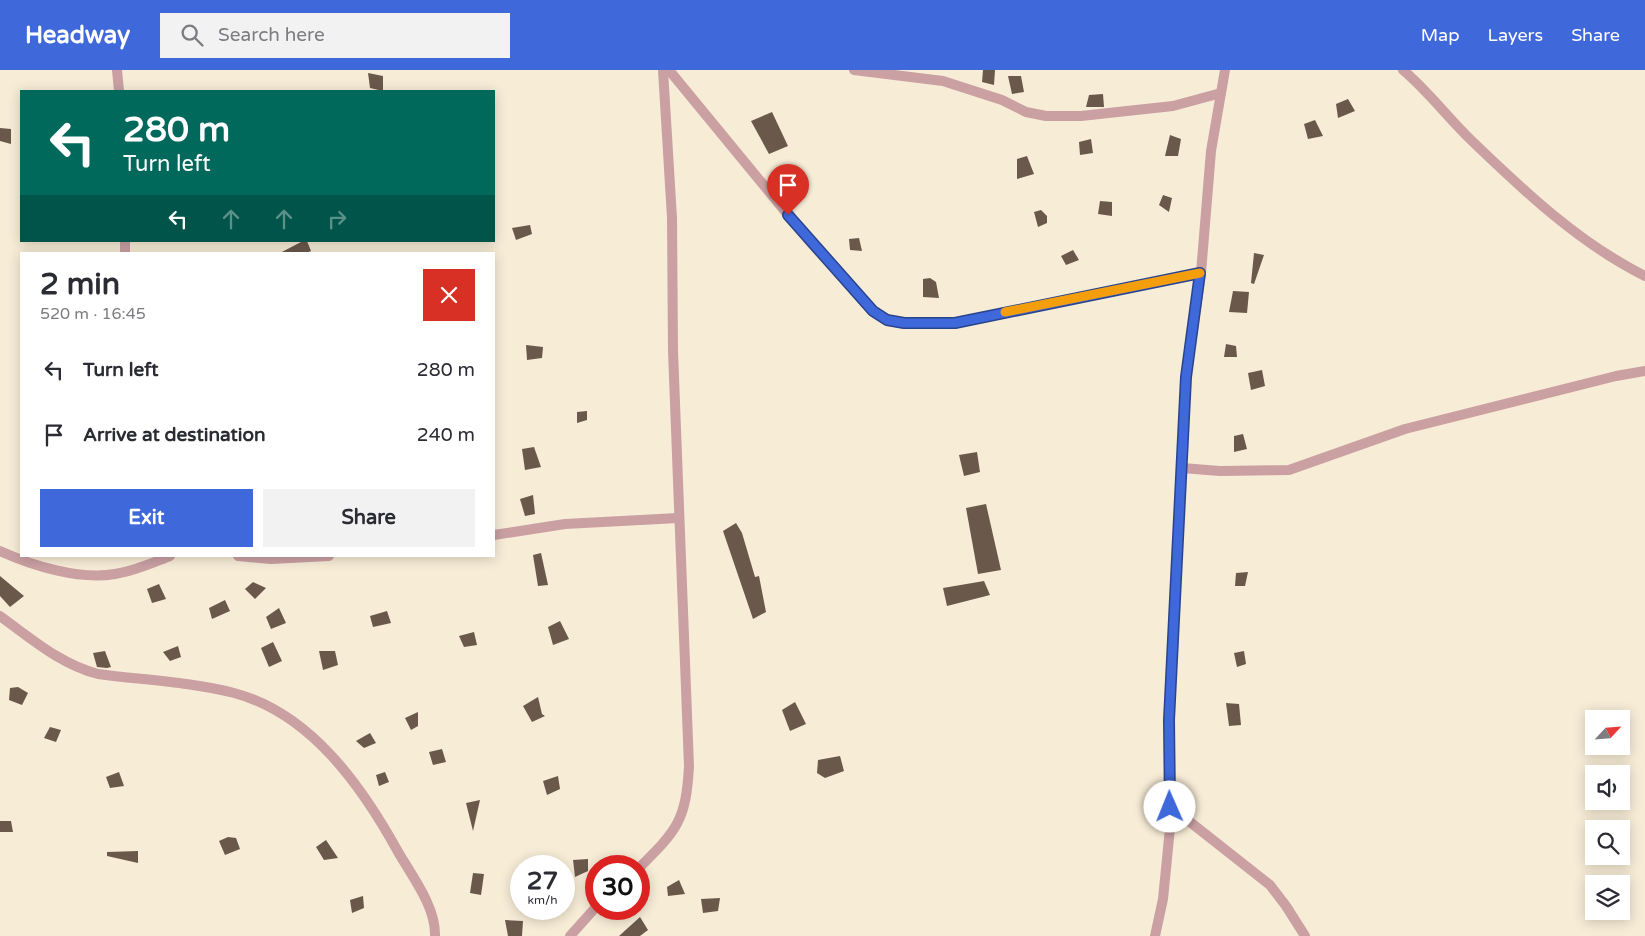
<!DOCTYPE html>
<html lang="en">
<head>
<meta charset="utf-8">
<style>
	body { margin:0; font-family:"Varela Round",sans-serif; background:#f2f2f3; color:#2b2b33; height:100vh; display:flex; flex-direction:column; font-size:19px; white-space:nowrap }
	* { box-sizing:border-box; margin:0 }
	p { font-size:16px; color:#7c7c81 }
	.icon { flex:none; width:28px; height:28px; fill:none; stroke:currentColor; stroke-width:2; stroke-linecap:round; stroke-linejoin:round }
	.map { position:relative; flex:1; overflow:hidden }
	.side { position:absolute; left:20px; top:182px; width:475px; height:305px; display:flex; flex-direction:column; background:#fff; border-radius:0px; box-shadow:0 2px 12px #0003 }
	.side>* { flex:none }
	.hud { position:absolute; left:20px; top:20px; width:475px; height:152px; border-radius:0px; box-shadow:0 2px 12px #0003; background:#00695c; color:#fff; overflow:hidden }
	.needle { width:32px; rotate:64deg }
	.buttons { position:absolute; left:1585px; top:640px; display:grid; gap:10px }
	.buttons a { display:grid; place-items:center; width:45px; height:45px; border-radius:0px; background:#fff; box-shadow:0 2px 12px #0003; font-size:25px }
	.speed { position:absolute; left:510px; top:785px; display:flex; gap:10px; font-size:25px; font-weight:700; text-align:center }
	.speed>* { display:grid; place-content:center; width:65px; height:65px; border-radius:50%; background:#fff; box-shadow:0 2px 12px #0003; line-height:1 }
	.speed small { font-size:12px; font-weight:400 }
	.speed .limit { border:8px solid #d22; background:#fff; color:#111 }
	.pin { position:absolute; display:grid; place-items:center; width:42px; height:42px; color:#fff; margin:-51px -21px; border-radius:50% 50% 50% 0; rotate:-45deg; box-shadow:0 0 5px #0007 }
	.pin .icon { rotate:45deg }
	.me { position:absolute; width:55px; margin:-28px; rotate:359deg; stroke-linejoin:round; filter:drop-shadow(0 0 4px #0008) }
	.turn { display:flex; align-items:center; gap:18px; height:105px; padding:0 20px; font-size:22px }
	.turn .icon { width:65px; height:65px; stroke-width:2.5 }
	.turn b { display:block; font-size:35px; line-height:42px }
	.lanes { display:flex; align-items:center; height:48px; padding:0 20px; background:#0003; justify-content:center; gap:25px; direction:ltr }
	.lanes .off { opacity:.35 }
	.round { display:grid; place-items:center; flex:none; width:52px; height:52px; border-radius:0px; background:#f2f2f3 }
	.overview { display:flex; align-items:center; justify-content:space-between; height:85px; padding:0 20px }
	h1 { font-size:30px; font-weight:800; line-height:38px }
	.action { display:flex; gap:10px; margin-top:auto; padding:10px 20px }
	.action a { flex:1; height:58px; border-radius:0px; background:#3f68da; color:#fff; font-size:20px; font-weight:800; line-height:58px; text-align:center }
	.action a+a { background:#f2f2f3; color:#2b2b33 }
	ul { padding:0; list-style:none }
	li { display:flex; align-items:center; gap:15px; height:65px; padding:0 20px }
	li div { flex:1 }
	li b { display:block; font-size:19px }
	li em { font-style:normal }
	header { display:flex; align-items:center; gap:30px; box-sizing:border-box; height:70px; padding:0 25px; background:#3f68da; color:#fff }
	header strong { font-size:24px }
	nav { display:flex; gap:28px; margin-inline-start:auto; font-size:18px }
	.search { width:350px; height:45px; background:#f2f2f3; display:flex; align-items:center; gap:12px; box-sizing:border-box; padding:0 18px; border-radius:0px; color:#7c7c81; font-size:19px }
	.map>svg:first-child { display:block }
</style>
</head>
<body>
<header>
<strong>Headway</strong>
<div class="search"><svg class="icon" aria-label="search" viewBox="0 0 24 24"><circle cx="10" cy="10" r="6"/><path d="M15 15l6 6"/></svg>Search here</div>
<nav><a>Map</a><a>Layers</a><a>Share</a></nav>
</header>
<div class="map">
<svg width="1645" height="866" viewBox="0 0 1645 866">
	<rect width="100%" height="100%" fill="#f7ecd6"/>
	<g fill="#6a594b">
		<path d="M983 0H995L994 15 982 12Z"/>
		<path d="M368 3 383 6V21L370 18Z"/>
		<path d="M1008 6H1021L1024 22 1012 24Z"/>
		<path d="M1103 24 1104 37H1086L1089 25Z"/>
		<path d="M1348 29 1355 41 1338 48 1336 34Z"/>
		<path d="M772 42 788 76 769 84 751 51Z"/>
		<path d="M1315 50 1323 66 1308 69 1304 54Z"/>
		<path d="M0 58 11 59V74L0 71Z"/>
		<path d="M1170 65 1181 69 1178 86H1165Z"/>
		<path d="M1091 69 1093 83 1080 85 1079 72Z"/>
		<path d="M1027 86 1034 104 1017 109V89Z"/>
		<path d="M1163 125 1172 128 1169 142 1159 135Z"/>
		<path d="M1100 131 1112 132V146L1098 144Z"/>
		<path d="M1041 140 1047 146V153L1038 157 1034 142Z"/>
		<path d="M530 155 532 164 516 170 512 158Z"/>
		<path d="M859 168 862 181 850 180 849 169Z"/>
		<path d="M303 171H307L311 181 304 184H278Z"/>
		<path d="M1073 180 1079 190 1066 195 1061 186Z"/>
		<path d="M1254 183 1264 185 1254 214 1251 213Z"/>
		<path d="M930 208 936 212 939 228 923 227V209Z"/>
		<path d="M1233 221 1249 222 1247 243 1229 242Z"/>
		<path d="M1226 274 1236 276 1237 287H1224Z"/>
		<path d="M526 275 543 277 542 288 527 290Z"/>
		<path d="M1262 300 1265 316 1251 320 1248 303Z"/>
		<path d="M587 341V350L577 353V342Z"/>
		<path d="M1243 364 1247 379 1234 382V366Z"/>
		<path d="M534 377 541 397 525 400 522 379Z"/>
		<path d="M977 382 980 402 964 406 959 385Z"/>
		<path d="M533 425 535 444 525 446 520 429Z"/>
		<path d="M986 434 1001 500 978 504 966 438Z"/>
		<path d="M736 453 742 463 755 507 759 506 766 542 753 549 723 461Z"/>
		<path d="M541 483 548 515 538 516 533 485Z"/>
		<path d="M1248 502 1245 516H1235L1236 503Z"/>
		<path d="M0 506 24 526 10 537 0 526Z"/>
		<path d="M984 511 990 525 947 536 943 518Z"/>
		<path d="M253 512 266 518 255 529 245 519Z"/>
		<path d="M159 514 166 529 152 533 147 519Z"/>
		<path d="M225 530 230 541 212 549 209 538Z"/>
		<path d="M279 538 286 553 271 559 266 547Z"/>
		<path d="M387 541 391 553 373 557 370 546Z"/>
		<path d="M560 551 569 569 553 575 548 557Z"/>
		<path d="M474 562 477 575 464 577 459 566Z"/>
		<path d="M273 572 282 591 269 597 261 578Z"/>
		<path d="M178 576 181 587 170 591 163 582Z"/>
		<path d="M105 581 111 597 107 598 97 597 93 583Z"/>
		<path d="M319 581H335L338 595 323 600Z"/>
		<path d="M1244 581 1246 594 1237 597 1234 583Z"/>
		<path d="M18 617 28 623 22 635 9 630 10 618Z"/>
		<path d="M538 627 542 644 545 646 532 652 523 636Z"/>
		<path d="M795 632 806 654 790 661 782 640Z"/>
		<path d="M1226 633 1239 634 1241 655 1229 656Z"/>
		<path d="M418 642V656L411 660 405 648Z"/>
		<path d="M50 657 61 660 56 672 44 668Z"/>
		<path d="M370 663 376 673 364 678 356 671Z"/>
		<path d="M442 679 446 692 433 695 429 682Z"/>
		<path d="M840 686 844 701 825 708 817 703 818 690Z"/>
		<path d="M119 702 124 716 110 718 106 707Z"/>
		<path d="M385 702 389 712 379 716 376 705Z"/>
		<path d="M558 706 560 719 547 725 543 711Z"/>
		<path d="M480 730 473 761 466 733Z"/>
		<path d="M0 751H11L13 762H0Z"/>
		<path d="M228 767 236 768 240 779 225 785 219 771Z"/>
		<path d="M326 770 338 788 324 790 316 777Z"/>
		<path d="M138 781V793L107 786V782Z"/>
		<path d="M588 789V801L575 807 573 790Z"/>
		<path d="M473 803 484 804 481 825 470 823Z"/>
		<path d="M679 810 685 824 668 826 667 817Z"/>
		<path d="M363 826 364 838 352 843 350 830Z"/>
		<path d="M720 828 718 841 703 843 701 829Z"/>
		<path d="M640 847 648 860 640 866H619Z"/>
		<path d="M505 850 523 851 522 866H508Z"/>
	</g>
	<g fill="none" stroke-linecap="round" stroke-linejoin="round">
		<g stroke="#caa0a3" stroke-width="10">
			<path d="M117 0 119 21"/>
			<path d="M669 0 812 174 873 241 887 250 903 253H955L1201 203"/>
			<path d="M854 0 943 11 1002 30 1026 42 1046 46H1081L1173 36 1221 23"/>
			<path d="M1403 0C1428 21 1448 48 1472 71 1525 122 1579 173 1645 206"/>
			<path d="M125 171V184"/>
			<path d="M1182 398 1220 401 1289 400 1405 359 1616 306 1645 301"/>
			<path d="M494 465 565 454 678 448"/>
			<path d="M0 481C33 496 79 510 115 504 135 501 152 493 170 486"/>
			<path d="M238 486 271 489 329 486"/>
			<path d="M0 546C32 569 60 594 98 604 143 610 191 612 234 623 310 643 361 715 397 780 411 805 436 836 435 866"/>
			<path d="M1171 737 1270 815 1286 836 1305 866"/>
			<path d="M639 798C677 760 686 751 689 696L673 281 672 148 663 0"/>
			<path d="M570 866 596 837"/>
			<path d="M1155 866 1163 829 1170 758 1169 650 1186 307 1201 203 1211 81 1225 0"/>
		</g>
	</g>
	<g fill="none" stroke-linecap="round" stroke-linejoin="round">
		<g stroke="#29448e" stroke-width="12">
			<path id="route" d="M788 145 873 241 887 250 904 253H955L1200 203 1186 307 1169 650 1170 737"/>
		</g>
		<use href="#route" stroke="#3f68da" stroke-width="9"/>
		<path stroke="#f59e0b" stroke-width="9" d="M1005 242 1200 203"/>
	</g>
</svg>
<div class="buttons">
<a><svg class="needle" viewBox="-14 -14 28 28"><path d="M0-13l5 13h-10z" fill="#e53935"/><path d="M0 13l5-13h-10z" fill="#7c7c81"/></svg></a>
<a><svg class="icon" aria-label="sound" viewBox="0 0 24 24"><path d="M4 9h4l5-4v14l-5-4H4zM17 9q2 3 0 6"/></svg></a>
<a><svg class="icon" aria-label="search" viewBox="0 0 24 24"><circle cx="10" cy="10" r="6"/><path d="M15 15l6 6"/></svg></a>
<a><svg class="icon" aria-label="layers" viewBox="0 0 24 24"><path d="M12 4l9 5-9 5-9-5zM3 14l9 5 9-5"/></svg></a>
</div>
<div class="speed"><div>27<small>km/h</small></div><div class="limit">30</div></div>
<div class="pin" style="left:788px;top:145px;background:#d93025"><svg class="icon" aria-label="arrive" viewBox="0 0 24 24"><path d="M6 21V4h12l-3 4 3 4H6"/></svg></div>
<svg class="me" style="left:1170px;top:737px" viewBox="-20 -20 40 40"><circle r="19" fill="#fff"/><path d="M0-13L10 11 0 6-10 11z" fill="#3f68da"/></svg>
<div class="hud">
<div class="turn"><svg class="icon" aria-label="left" viewBox="0 0 24 24"><path d="M17 20v-9H6M10 6l-5 5 5 5"/></svg><div><b>280 m</b>Turn left</div></div>
<div class="lanes"><svg class="icon" aria-label="left" viewBox="0 0 24 24"><path d="M17 20v-9H6M10 6l-5 5 5 5"/></svg><svg class="icon off" aria-label="ahead" viewBox="0 0 24 24"><path d="M12 20V5M6 11l6-6 6 6"/></svg><svg class="icon off" aria-label="ahead" viewBox="0 0 24 24"><path d="M12 20V5M6 11l6-6 6 6"/></svg><svg class="icon off" aria-label="right" viewBox="0 0 24 24"><path d="M7 20v-9h11M14 6l5 5-5 5"/></svg></div>
</div>
<section class="side">
<div class="overview"><div><h1>2 min</h1><p>520 m · 16:45</p></div><a class="round" style="background:#d93025;color:#fff"><svg class="icon" aria-label="close" viewBox="0 0 24 24"><path d="M6 6l12 12M18 6L6 18"/></svg></a></div>
<ul>
<li><svg class="icon" aria-label="left" viewBox="0 0 24 24"><path d="M17 20v-9H6M10 6l-5 5 5 5"/></svg><div><b>Turn left</b></div><em>280 m</em></li>
<li><svg class="icon" aria-label="arrive" viewBox="0 0 24 24"><path d="M6 21V4h12l-3 4 3 4H6"/></svg><div><b>Arrive at destination</b></div><em>240 m</em></li>
</ul>
<div class="action"><a>Exit</a><a>Share</a></div>
</section>
</div>
</body>
</html>
